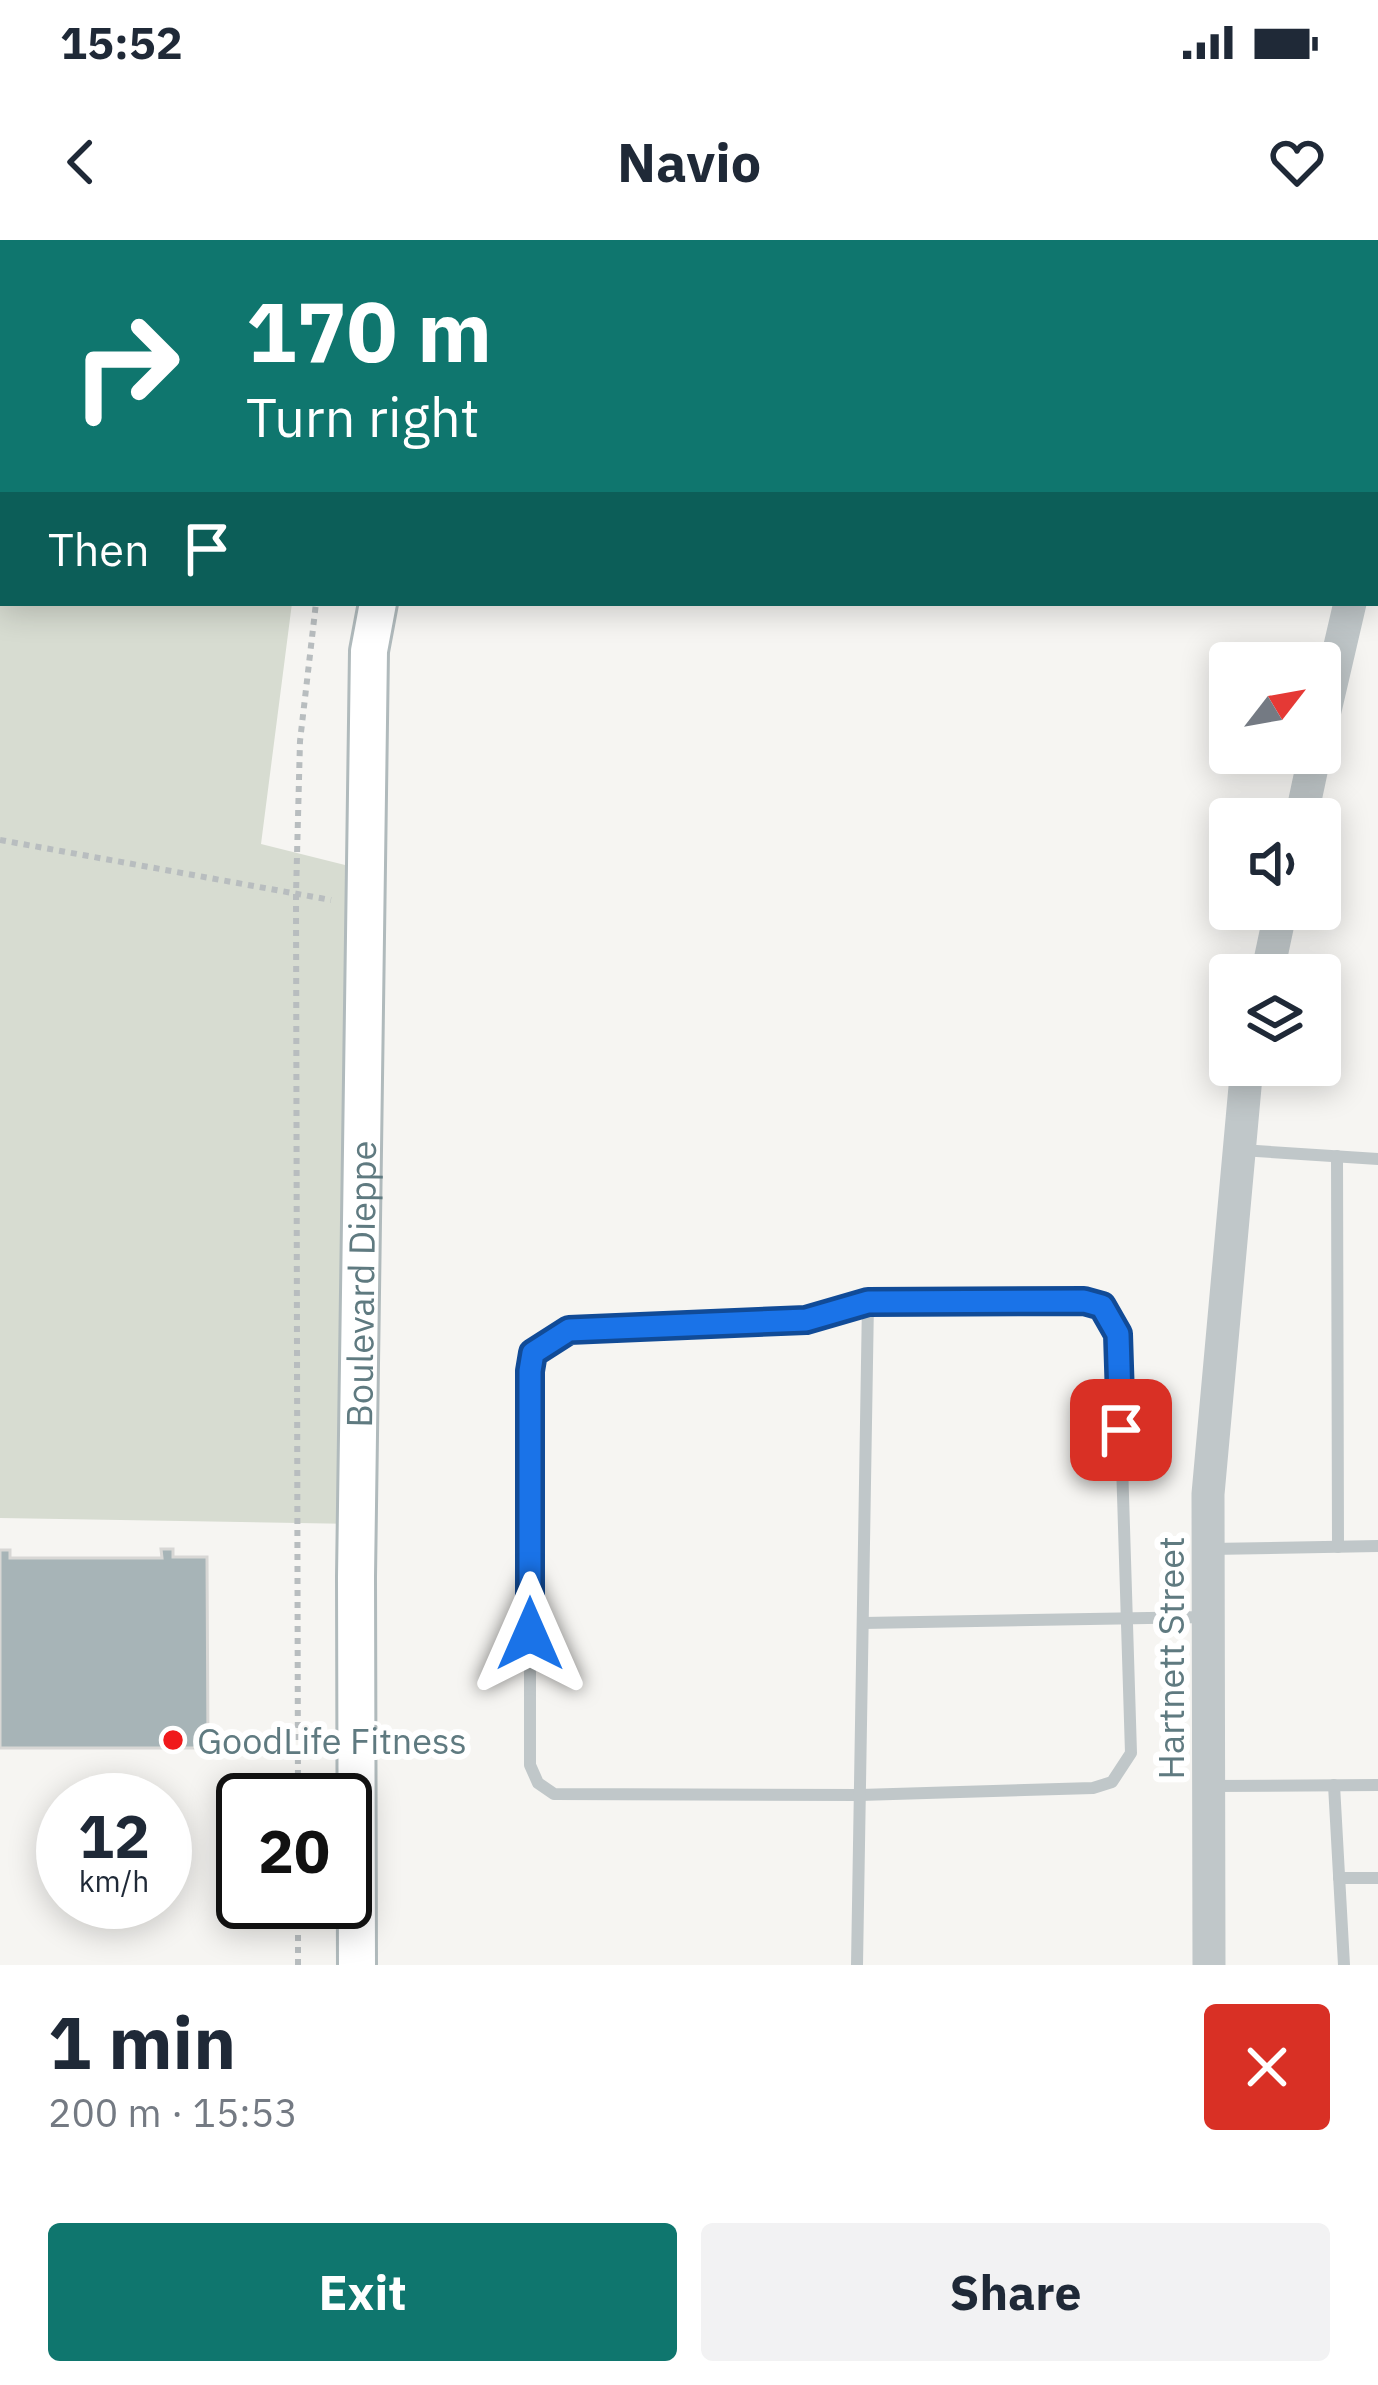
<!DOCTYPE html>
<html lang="en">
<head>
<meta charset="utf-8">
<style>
	body { margin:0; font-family:"IBM Plex Sans",sans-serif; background:#f2f2f3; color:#1f2937; height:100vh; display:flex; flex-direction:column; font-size:45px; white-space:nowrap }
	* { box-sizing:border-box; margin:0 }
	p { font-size:39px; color:#747a83 }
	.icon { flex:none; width:66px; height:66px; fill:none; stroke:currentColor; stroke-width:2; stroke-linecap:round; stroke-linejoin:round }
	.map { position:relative; height:1725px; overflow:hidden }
	.sheet { display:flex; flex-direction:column; background:#fff; flex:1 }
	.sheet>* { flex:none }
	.banner { position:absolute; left:0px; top:0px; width:1380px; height:366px; box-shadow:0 6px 30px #0003; background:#0f766e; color:#fff; overflow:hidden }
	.needle { width:78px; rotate:59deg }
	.fabs { position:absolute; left:1209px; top:402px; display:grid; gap:24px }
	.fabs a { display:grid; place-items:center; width:132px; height:132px; border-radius:12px; background:#fff; box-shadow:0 6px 30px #0003; font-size:60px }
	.speed { position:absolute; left:36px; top:1533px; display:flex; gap:24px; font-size:60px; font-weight:700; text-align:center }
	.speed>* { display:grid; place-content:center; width:156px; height:156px; border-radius:50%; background:#fff; box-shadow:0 6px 30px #0003; line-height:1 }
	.speed small { font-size:30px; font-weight:400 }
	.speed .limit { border:6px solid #111; border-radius:18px; background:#fff; color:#111 }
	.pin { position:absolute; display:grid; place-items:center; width:102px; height:102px; color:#fff; margin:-51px; border-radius:24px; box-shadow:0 6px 18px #0006 }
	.me { position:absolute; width:132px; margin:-66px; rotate:0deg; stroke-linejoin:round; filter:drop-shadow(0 0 9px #0008) }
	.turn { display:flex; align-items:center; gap:42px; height:252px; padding:0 48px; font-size:54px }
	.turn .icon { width:156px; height:156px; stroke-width:2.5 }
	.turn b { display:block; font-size:84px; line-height:102px }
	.then { display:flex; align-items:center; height:114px; padding:0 48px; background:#0003; gap:24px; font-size:45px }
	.round { display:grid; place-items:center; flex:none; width:126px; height:126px; border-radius:12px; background:#f2f2f3 }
	.summary { display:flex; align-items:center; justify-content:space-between; height:204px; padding:0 48px }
	h1 { font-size:72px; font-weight:800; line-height:90px }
	.cta { display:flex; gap:24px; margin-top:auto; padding:24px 48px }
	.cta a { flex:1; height:138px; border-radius:12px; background:#0f766e; color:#fff; font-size:48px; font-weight:800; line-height:138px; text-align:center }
	.cta a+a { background:#f2f2f3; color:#1f2937 }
	.status { display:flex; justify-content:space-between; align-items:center; height:84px; padding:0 60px; background:#fff; direction:ltr }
	.status svg { height:33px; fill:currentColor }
	header { display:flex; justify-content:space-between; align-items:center; height:156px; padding:0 48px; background:#fff; font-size:54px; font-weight:800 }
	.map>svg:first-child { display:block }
</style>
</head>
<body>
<div class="status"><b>15:52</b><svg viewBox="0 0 49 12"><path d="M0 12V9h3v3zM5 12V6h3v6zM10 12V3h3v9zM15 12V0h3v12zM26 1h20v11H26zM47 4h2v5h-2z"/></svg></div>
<header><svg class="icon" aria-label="back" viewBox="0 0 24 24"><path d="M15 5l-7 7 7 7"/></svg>Navio<svg class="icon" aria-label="heart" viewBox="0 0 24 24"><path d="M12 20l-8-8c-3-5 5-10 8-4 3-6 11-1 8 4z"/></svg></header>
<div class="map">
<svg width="1378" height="1725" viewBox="0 0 1378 1725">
	<rect width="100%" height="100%" fill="#f6f5f2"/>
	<path fill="#d7dcd1" d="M0 0H353L3 3V363H292L261 604 365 630 357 1284 0 1278Z"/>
	<path fill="#a7b4b7" stroke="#d8d7d5" stroke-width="3" d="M161 1309H173V1317H207L208 1508H0V1310H10V1318H162Z"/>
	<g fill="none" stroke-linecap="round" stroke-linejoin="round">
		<g stroke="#b0babc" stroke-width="42">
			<g id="secondary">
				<path d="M452 3 453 0"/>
				<path id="s1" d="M357 1725 356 1337 369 411 378 363"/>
			</g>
		</g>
		<g stroke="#b8bdbf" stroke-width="6" stroke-dasharray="6 6" stroke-linecap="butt">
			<path d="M374 3 375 0"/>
			<path d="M0 600 331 660"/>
			<path d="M298 1560 296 654 300 501 316 363"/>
			<path d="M298 1725V1662"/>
		</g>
		<g stroke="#c0c7c9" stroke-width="12">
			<path d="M1214 0 1226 3"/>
			<path d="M984 3 985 0"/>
			<path d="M1352 3V0"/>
			<path d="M1241 910 1378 919"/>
			<path d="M1337 916 1338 1307"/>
			<path d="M1084 1061 1102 1066 1118 1094 1131 1513 1112 1542 1093 1548 860 1555 554 1554 538 1543 530 1525V1131C534 1106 547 1100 569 1090L806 1080 868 1062Z"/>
			<path d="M1210 1309 1378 1306"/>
			<path d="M863 1383 1207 1377"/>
			<path d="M1334 1545 1344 1725"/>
			<path d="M1210 1546 1378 1545"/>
			<path d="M1339 1638H1378"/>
			<path d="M857 1725 868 1062"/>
		</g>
		<g stroke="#c0c7c9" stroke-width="33">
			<path d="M730 0 741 3"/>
			<path d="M1377 164H1378"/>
			<path d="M1377 249 1378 245"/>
			<path d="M1320 492 1350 363"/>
			<path d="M1301 579 1315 513"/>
			<path d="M1267 735 1281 669"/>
			<path d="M1209 1725 1208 1254 1247 825"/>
		</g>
		<use href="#secondary" stroke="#fff" stroke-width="36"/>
	</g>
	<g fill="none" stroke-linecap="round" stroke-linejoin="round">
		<g stroke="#114b97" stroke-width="30">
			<path id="route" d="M530 1394V1131L533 1113 569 1090 806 1080 868 1062 1084 1061 1102 1066 1118 1094 1121 1190"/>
		</g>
		<use href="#route" stroke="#1a73e8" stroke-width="21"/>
	</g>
	<circle fill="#f0191b" stroke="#fff" stroke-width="4.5" cx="173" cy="1500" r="12"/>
	<g text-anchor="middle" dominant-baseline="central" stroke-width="12" stroke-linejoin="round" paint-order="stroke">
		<g font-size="36" fill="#5f7a80" stroke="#fff">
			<text stroke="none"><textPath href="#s1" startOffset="681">Boulevard Dieppe</textPath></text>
			<text transform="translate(1170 1418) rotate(-90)">Hartnett Street</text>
		</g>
		<g font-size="36" fill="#5f7a80" stroke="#fff" text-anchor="start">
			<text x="197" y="1500">GoodLife Fitness</text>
		</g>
	</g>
</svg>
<div class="fabs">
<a><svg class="needle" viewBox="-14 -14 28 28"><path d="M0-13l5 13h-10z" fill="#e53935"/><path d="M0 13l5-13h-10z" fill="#747a83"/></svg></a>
<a><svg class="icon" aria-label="sound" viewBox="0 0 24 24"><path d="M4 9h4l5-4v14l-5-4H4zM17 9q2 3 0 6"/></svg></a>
<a><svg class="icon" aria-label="layers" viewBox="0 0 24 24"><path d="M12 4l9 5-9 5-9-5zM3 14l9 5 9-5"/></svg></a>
</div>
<div class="speed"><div>12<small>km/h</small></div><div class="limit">20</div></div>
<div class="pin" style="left:1121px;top:1190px;background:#d93025"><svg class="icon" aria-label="arrive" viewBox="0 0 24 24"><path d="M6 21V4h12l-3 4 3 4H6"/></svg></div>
<svg class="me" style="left:530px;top:1394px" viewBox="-20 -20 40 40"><path d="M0-17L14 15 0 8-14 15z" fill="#1a73e8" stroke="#fff" stroke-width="4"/></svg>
<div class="banner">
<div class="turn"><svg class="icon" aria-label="right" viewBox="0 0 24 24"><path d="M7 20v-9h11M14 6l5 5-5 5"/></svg><div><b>170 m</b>Turn right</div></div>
<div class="then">Then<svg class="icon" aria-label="arrive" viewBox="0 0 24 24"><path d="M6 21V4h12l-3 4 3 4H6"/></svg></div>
</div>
</div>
<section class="sheet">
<div class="summary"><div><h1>1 min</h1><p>200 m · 15:53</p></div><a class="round" style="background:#d93025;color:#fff"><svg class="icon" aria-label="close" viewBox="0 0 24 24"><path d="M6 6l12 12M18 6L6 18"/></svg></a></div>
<div class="cta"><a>Exit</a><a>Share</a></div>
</section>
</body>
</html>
